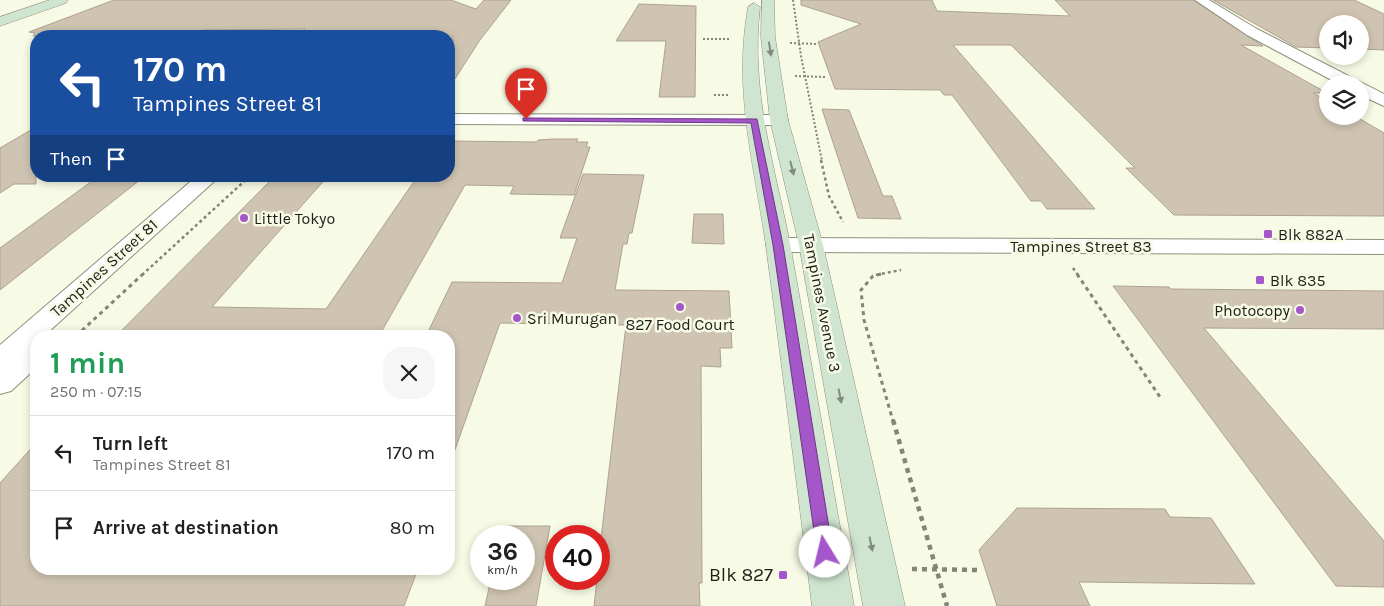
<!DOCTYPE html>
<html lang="en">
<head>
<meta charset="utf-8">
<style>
	body { margin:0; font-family:Karla,sans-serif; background:#f6f6f6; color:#202124; height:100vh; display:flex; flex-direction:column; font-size:19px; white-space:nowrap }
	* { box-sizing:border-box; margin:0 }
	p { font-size:16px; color:#757577 }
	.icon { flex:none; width:28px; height:28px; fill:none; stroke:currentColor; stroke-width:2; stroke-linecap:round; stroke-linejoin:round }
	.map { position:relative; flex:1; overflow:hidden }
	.drawer { position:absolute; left:30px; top:330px; width:425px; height:245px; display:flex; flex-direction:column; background:#fff; border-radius:20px; box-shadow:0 2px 8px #0003 }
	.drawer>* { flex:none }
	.banner { position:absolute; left:30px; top:30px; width:425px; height:152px; border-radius:20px; box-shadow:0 2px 8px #0003; background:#1a4fa0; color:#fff; overflow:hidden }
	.buttons { position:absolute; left:1319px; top:15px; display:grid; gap:10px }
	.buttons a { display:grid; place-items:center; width:50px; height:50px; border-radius:50%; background:#fff; box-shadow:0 2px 8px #0003; font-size:25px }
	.speed { position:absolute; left:470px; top:525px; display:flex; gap:10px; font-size:25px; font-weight:700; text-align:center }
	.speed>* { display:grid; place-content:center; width:65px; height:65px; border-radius:50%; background:#fff; box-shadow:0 2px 8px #0003; line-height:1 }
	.speed small { font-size:12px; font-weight:400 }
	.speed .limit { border:8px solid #d22; background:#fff; color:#111 }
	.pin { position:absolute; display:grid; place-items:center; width:42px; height:42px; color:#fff; margin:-51px -21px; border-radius:50% 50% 50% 0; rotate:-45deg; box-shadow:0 0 5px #0007 }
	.pin .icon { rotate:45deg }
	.me { position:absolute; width:55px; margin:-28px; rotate:351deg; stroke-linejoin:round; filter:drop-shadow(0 0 4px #0008) }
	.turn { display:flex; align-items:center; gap:18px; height:105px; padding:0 20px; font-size:22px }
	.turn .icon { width:65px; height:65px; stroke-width:2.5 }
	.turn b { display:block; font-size:35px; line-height:42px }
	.then { display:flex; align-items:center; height:48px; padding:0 20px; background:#0003; gap:10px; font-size:19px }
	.round { display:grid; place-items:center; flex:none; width:52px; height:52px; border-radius:20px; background:#f6f6f6 }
	.overview { display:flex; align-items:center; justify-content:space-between; height:85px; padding:0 20px }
	h1 { font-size:30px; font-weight:700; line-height:38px; color:#1e9e55 }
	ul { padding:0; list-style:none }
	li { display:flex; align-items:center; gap:15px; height:75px; padding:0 20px; border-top:1px solid #e0e0e0 }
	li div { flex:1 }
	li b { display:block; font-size:19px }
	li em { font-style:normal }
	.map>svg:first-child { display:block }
</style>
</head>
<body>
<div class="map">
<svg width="1384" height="606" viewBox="0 0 1384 606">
	<rect width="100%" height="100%" fill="#f7fae4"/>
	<g fill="#cfc4b1" stroke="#ada28f">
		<path d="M114 0H451L476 9 484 0H511L480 40 449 88V46L454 40H449L453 36H296L305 29 203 30 192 36H33L35 33 29 32Z"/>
		<path d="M801 0H932L937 11 1070 16 1055 0H1193L1263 46 1241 45 1327 93H1313L1328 101V116H1355L1384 133V216L1174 215 1126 168H1135L1011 45H953L1095 209H1047L1041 201H1031L952 95H944L940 90 835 89 818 42 861 24 801 5Z"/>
		<path d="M1213 0H1354L1384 14V50L1360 49V24H1328V48L1296 47Z"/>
		<path d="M639 4 696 6 695 97H659L666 41H616Z"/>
		<path d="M822 109 849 110 883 196H892L901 219 858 218Z"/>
		<path d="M36 127V184H14L0 193V148Z"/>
		<path d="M553 139H578L576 142H588L586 147H590L574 195 510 194 514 186 465 185 379 336H116L275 176H328L212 307 326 309 415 180 423 181 427 176H449V141L537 142 538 140Z"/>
		<path d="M583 174 644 175 632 233H629L627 244H623L615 290 729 291 732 348H720L721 367 701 366 702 583H699L700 606H594L597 579H599V556L626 325 500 323 452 458 449 457V336H426L452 282 562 283 577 238H560Z"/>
		<path d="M99 176H145L0 290V248Z"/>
		<path d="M694 214H723L724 244 692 243Z"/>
		<path d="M1113 286 1169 287 1171 289 1384 291V329L1204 328 1384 541V587L1336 586Z"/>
		<path d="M36 443V569H418L404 606H0V483Z"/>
		<path d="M1017 508 1165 509 1170 517 1211 518 1255 584 1079 582 1090 606H997L979 550Z"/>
		<path d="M504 526H550L536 606H485L491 579H524V536H501Z"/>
	</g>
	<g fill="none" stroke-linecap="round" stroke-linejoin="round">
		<g stroke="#8e917d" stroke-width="2">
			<g id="street">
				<path d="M1195 0H1209L1257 29 1384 94V106L1360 95V84H1339L1247 35Z"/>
				<path d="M449 114 779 115 785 116 788 120 785 124 779 125 449 124Z"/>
				<path d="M197 176H220L44 336H36V368L11 391 0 394V345Z"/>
				<path d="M778 238 1384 240V254L778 252 770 250 766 245 770 240Z"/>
			</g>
		</g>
		<g stroke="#8e917d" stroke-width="1">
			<g id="secondary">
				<path d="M50 0H68L66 3 0 26V17Z"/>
				<path d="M762 0H774L775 37 788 120 823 245 905 606H863L799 245 770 120 761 37Z"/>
				<path d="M754 3 760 7C750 94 775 165 791 249 812 368 833 487 854 606H812C797 486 782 366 766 246 754 163 733 92 748 7Z"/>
			</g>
		</g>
		<g stroke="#838576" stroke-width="2" stroke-dasharray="2 2" stroke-linecap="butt">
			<path d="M793 0 801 56 822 161"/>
			<path d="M703 39H730"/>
			<path d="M790 43 817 44"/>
			<path d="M795 76 826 77"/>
			<path d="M714 95H728"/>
		</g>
		<g stroke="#838576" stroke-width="2.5" stroke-dasharray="3 3" stroke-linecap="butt">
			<path d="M821 160 829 196 843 222"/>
			<path d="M1073 268 1078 275"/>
			<path d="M142 275 250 176"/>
			<path d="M876 275 901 270"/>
		</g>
		<g stroke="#838576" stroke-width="3" stroke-dasharray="4 4" stroke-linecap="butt">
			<path d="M881 274 873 276 861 290 864 320 893 421"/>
			<path d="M1077 274 1162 400"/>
			<path d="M76 336 143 274"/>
		</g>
		<g stroke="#838576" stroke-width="4.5" stroke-dasharray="5 5" stroke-linecap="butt">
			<path d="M893 420 947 606"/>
			<path d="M912 569 979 570"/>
		</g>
		<use href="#street" fill="#fff" fill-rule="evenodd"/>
		<use href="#secondary" fill="#cfe5d0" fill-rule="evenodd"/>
	</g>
	<defs><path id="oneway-solid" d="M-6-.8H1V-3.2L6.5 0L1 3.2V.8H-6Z" transform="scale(1.25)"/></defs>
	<g fill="#7f8c7d">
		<use href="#oneway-solid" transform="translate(770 49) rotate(81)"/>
		<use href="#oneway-solid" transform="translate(792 168) rotate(76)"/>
		<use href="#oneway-solid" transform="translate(840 396) rotate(79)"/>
		<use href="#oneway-solid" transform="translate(871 544) rotate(78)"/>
	</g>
	<path fill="#a556c8" stroke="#6b3882" d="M523 118 757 119 783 245 833 552 831 557 825 559 819 557 817 552 773 245 751 123 526 121H523Z"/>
	<g fill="#a556c8" stroke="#f7fae4" stroke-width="2">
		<circle cx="244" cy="218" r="5"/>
		<rect x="1263" y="229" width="10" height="10" rx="2.5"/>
		<rect x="1255" y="275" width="10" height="10" rx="2.5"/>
		<circle cx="680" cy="307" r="5"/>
		<circle cx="1300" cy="310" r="5"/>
		<circle cx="517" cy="318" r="5"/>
		<rect x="778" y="570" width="10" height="10" rx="2.5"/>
	</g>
	<g text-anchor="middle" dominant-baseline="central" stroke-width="5" stroke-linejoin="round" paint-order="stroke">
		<g font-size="16" fill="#1e1f17" stroke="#f7fae4" text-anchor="start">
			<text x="254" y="218">Little Tokyo</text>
			<text x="1278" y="234">Blk 882A</text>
			<text x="1270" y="280">Blk 835</text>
			<text x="1290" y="310" text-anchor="end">Photocopy</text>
			<text x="527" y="318">Sri Murugan</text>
			<text x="680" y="324" text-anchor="middle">827 Food Court</text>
		</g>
		<g font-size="16" fill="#1e1f17" stroke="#f7fae4">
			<text x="1081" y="246">Tampines Street 83</text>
			<text transform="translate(104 268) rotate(-42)">Tampines Street 81</text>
			<text transform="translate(822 303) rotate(79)">Tampines Avenue 3</text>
		</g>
		<g font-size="19" fill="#1e1f17" stroke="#f7fae4" text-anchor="end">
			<text x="773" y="575">Blk 827</text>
		</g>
	</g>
</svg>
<div class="buttons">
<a><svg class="icon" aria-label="sound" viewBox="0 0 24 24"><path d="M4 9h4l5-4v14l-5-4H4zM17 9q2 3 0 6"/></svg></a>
<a><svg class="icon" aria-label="layers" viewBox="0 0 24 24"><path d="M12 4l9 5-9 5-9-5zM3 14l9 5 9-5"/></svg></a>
</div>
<div class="speed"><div>36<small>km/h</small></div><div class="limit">40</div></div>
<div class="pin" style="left:526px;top:119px;background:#d93025"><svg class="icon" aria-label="arrive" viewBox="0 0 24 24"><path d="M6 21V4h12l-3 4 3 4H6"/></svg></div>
<svg class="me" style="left:825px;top:552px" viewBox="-20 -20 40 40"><circle r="19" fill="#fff"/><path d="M0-13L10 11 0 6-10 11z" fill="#a556c8"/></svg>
<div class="banner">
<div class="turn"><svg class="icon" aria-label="left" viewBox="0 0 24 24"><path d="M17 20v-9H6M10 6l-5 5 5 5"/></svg><div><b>170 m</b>Tampines Street 81</div></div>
<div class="then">Then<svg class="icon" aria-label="arrive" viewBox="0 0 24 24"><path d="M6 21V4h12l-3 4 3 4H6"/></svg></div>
</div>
<section class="drawer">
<div class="overview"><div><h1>1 min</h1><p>250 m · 07:15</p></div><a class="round"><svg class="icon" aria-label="close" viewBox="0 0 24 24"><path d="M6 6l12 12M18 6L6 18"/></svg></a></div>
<ul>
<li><svg class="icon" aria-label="left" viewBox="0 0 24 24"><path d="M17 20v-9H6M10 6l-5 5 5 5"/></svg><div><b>Turn left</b><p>Tampines Street 81</p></div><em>170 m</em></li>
<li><svg class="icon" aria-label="arrive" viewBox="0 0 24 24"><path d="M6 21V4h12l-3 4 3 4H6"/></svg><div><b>Arrive at destination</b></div><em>80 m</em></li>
</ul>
</section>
</div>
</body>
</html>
